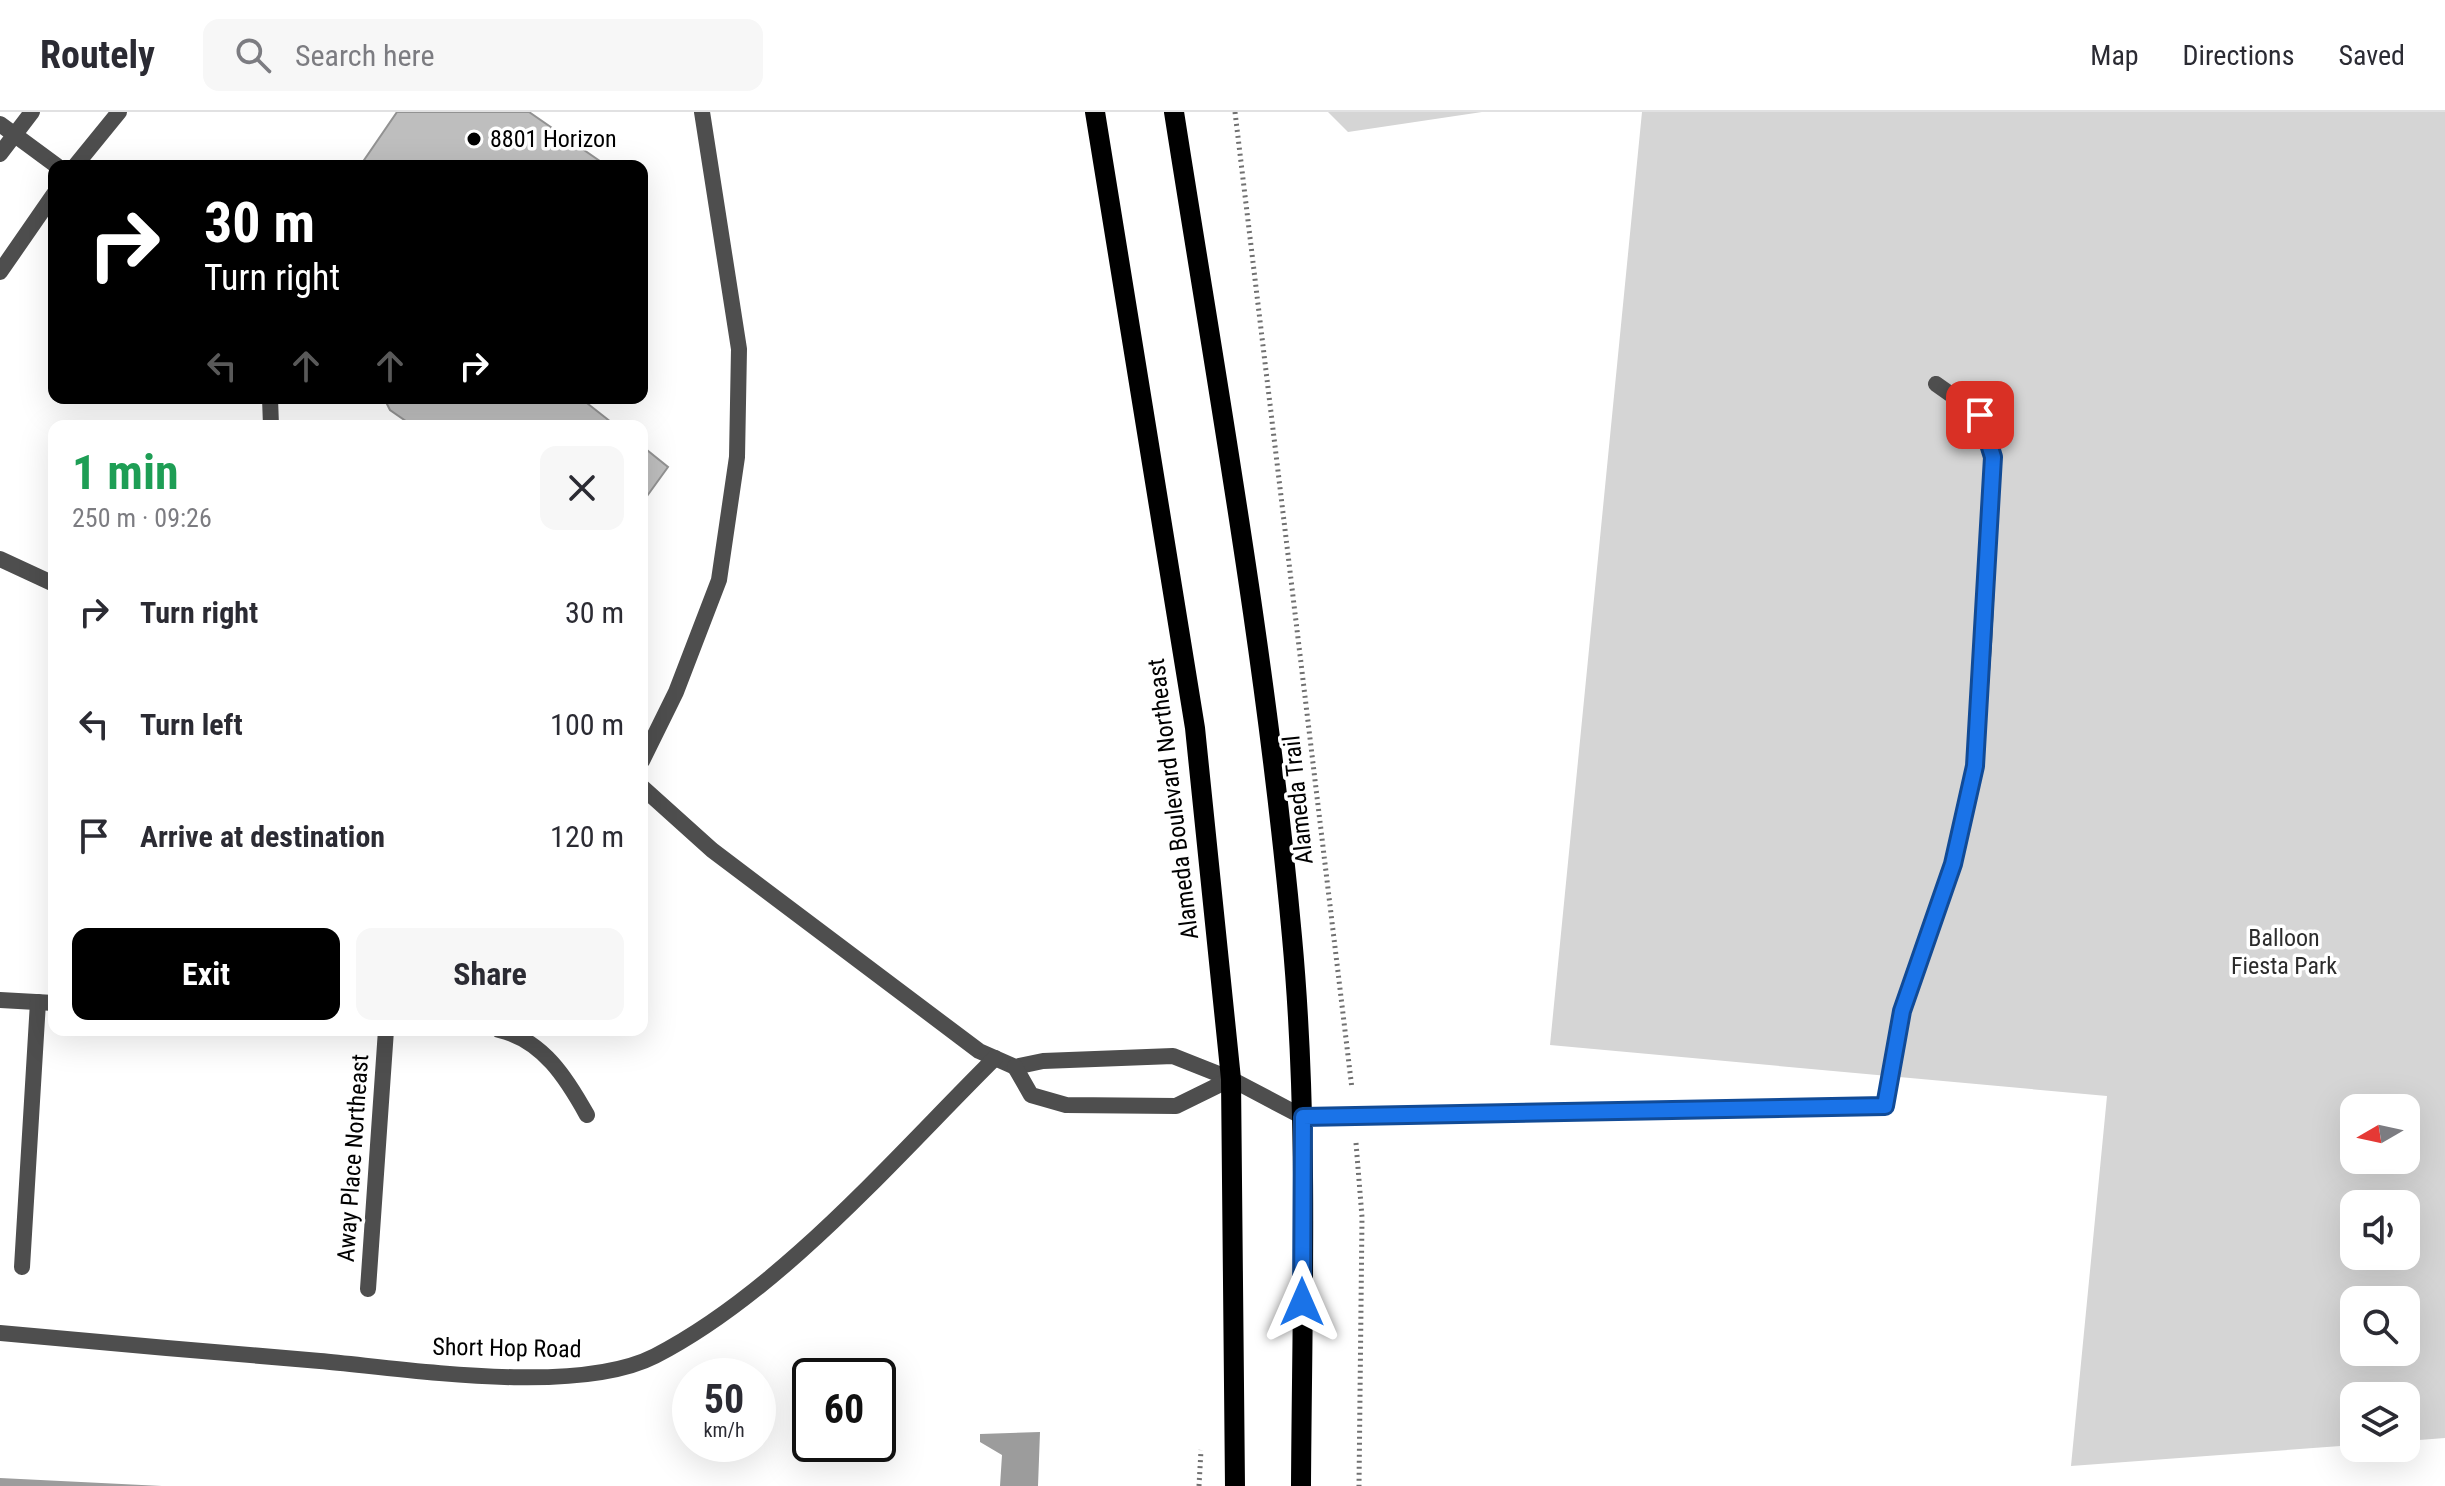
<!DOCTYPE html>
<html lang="en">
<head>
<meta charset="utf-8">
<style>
	body { margin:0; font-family:"Roboto Condensed",sans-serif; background:#f7f7f7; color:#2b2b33; height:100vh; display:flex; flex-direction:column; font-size:30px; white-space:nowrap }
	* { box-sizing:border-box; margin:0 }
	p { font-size:26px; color:#7c7c81 }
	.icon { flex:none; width:44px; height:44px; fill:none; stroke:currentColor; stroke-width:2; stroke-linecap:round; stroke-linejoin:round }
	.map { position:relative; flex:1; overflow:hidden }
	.details { position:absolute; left:48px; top:308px; width:600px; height:616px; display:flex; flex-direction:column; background:#fff; border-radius:16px; box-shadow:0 8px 32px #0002 }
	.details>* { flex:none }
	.guide { position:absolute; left:48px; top:48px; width:600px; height:244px; border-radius:16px; box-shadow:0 8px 32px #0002; background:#000; color:#fff; overflow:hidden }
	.needle { width:52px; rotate:261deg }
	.controls { position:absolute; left:2340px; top:982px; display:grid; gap:16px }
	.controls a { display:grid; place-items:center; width:80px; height:80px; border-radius:16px; background:#fff; box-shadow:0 8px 32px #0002; font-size:40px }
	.speed { position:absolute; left:672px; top:1246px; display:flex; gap:16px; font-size:40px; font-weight:700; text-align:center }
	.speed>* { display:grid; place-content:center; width:104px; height:104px; border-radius:50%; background:#fff; box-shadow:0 8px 32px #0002; line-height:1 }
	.speed small { font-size:20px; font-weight:400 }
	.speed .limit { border:4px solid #111; border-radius:12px; background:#fff; color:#111 }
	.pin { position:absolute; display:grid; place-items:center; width:68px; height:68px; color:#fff; margin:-34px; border-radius:16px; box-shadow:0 4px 12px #0006 }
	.me { position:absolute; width:88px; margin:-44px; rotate:0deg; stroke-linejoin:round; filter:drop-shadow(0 0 6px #0008) }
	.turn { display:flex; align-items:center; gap:28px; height:168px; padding:0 24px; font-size:36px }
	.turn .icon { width:104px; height:104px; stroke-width:2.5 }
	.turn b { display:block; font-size:56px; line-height:68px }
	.lanes { display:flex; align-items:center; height:76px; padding:0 24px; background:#0003; justify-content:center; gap:40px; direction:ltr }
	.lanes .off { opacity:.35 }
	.round { display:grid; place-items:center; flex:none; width:84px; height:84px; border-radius:16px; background:#f7f7f7 }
	.headline { display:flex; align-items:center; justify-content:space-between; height:136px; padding:0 24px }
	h1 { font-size:48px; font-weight:700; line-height:60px; color:#1e9e55 }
	.action { display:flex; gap:16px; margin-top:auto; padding:16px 24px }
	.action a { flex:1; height:92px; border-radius:16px; background:#000; color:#fff; font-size:32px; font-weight:700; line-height:92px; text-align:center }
	.action a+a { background:#f7f7f7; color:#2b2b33 }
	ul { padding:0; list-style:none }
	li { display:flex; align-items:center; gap:24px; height:112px; padding:0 24px }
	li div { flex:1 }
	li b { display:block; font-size:30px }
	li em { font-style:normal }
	header { display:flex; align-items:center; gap:48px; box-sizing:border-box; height:112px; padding:0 40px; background:#fff; border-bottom:2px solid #e1e1e2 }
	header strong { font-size:38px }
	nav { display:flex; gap:44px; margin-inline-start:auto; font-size:28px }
	.search { width:560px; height:72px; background:#f7f7f7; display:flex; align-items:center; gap:20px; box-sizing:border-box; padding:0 28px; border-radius:16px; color:#7c7c81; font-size:30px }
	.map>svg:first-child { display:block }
</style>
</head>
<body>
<header>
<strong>Routely</strong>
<div class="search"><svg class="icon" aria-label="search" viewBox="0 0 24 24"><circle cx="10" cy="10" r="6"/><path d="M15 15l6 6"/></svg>Search here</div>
<nav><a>Map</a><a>Directions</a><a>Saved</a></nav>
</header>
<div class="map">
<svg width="2445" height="1374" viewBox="0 0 2445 1374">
	<rect width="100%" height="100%" fill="#fff"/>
	<g fill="#d5d5d5" fill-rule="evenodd">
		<path d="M1328 0H1482L1348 20Z"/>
		<path d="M1642 0H2445V1326L2406 1329V1284H2354V1333L2071 1354 2107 984 1550 933ZM2354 996H2406V1048H2354ZM2354 1092H2406V1144H2354ZM2354 1188H2406V1240H2354Z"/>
	</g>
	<g fill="#9c9c9c">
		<path d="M1040 1320 1038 1374H1000L1002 1343 980 1330V1322Z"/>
		<path d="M0 1366 162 1374H0Z"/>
	</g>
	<g fill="#bebebe" stroke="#929292" stroke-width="2">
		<path d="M397 0H529L607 54H360Z"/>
		<path d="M384 286H585L583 288 616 314H413L390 298Z"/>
		<path d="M642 334 668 355 642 391Z"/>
	</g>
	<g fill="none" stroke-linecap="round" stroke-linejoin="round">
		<g stroke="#707070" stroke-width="5" stroke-dasharray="2 4" stroke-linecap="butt">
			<path d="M1235 0 1352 977"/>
			<path d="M1356 1031 1362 1105 1359 1374"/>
			<path d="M1199 1374 1201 1338"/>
		</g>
		<g stroke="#4e4e4e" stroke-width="16">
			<path d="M0 12 57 54"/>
			<path d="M270 286 271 314"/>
			<path d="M0 447 54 472"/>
			<path d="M642 649 676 580 719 468 737 345 739 237 702 0"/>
			<path d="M642 675 712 738 979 939 1015 955 1043 949 1173 944 1231 967 1303 1005 1885 994 1902 899 1953 752 1975 654 1984 532 1993 345 1980 303 1936 272"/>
			<path d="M1015 955 1031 983 1066 993 1176 994 1231 967"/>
		</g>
		<g stroke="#4e4e4e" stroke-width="16">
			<path d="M0 42 32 0"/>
			<path d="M75 54 119 0"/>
			<path d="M0 160 54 82"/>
			<path d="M0 888 54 891"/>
			<path d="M499 918C543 928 567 967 587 1003"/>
			<path d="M22 1155 38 890"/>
			<path d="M368 1177 386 918"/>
			<path d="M0 1221C107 1231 213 1240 320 1249 408 1257 577 1284 655 1244 781 1179 895 1045 995 946"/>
		</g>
		<g stroke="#000" stroke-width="20">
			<path d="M1095 0 1195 616 1231 967 1235 1374"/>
			<path d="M1174 0C1217 274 1267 549 1292 825 1309 1008 1302 1191 1301 1374"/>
		</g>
	</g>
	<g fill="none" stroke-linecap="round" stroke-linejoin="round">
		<g stroke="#114b97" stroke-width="20">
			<path id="route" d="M1302 1190 1303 1005 1885 994 1902 899 1953 752 1975 654 1993 345 1980 303"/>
		</g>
		<use href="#route" stroke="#1a73e8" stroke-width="14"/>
	</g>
	<circle fill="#000" stroke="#fff" stroke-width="3" cx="474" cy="27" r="8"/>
	<g text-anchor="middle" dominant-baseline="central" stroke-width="7" stroke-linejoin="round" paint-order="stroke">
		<g font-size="24" fill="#000" stroke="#fff" text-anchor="start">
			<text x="490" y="27">8801 Horizon</text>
		</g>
		<g font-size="24" fill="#000" stroke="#fff">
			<text transform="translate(1173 687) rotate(-97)">Alameda Boulevard Northeast</text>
			<text transform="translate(1298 688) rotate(-96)">Alameda Trail</text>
			<text transform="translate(353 1046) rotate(-86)">Away Place Northeast</text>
			<text transform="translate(507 1236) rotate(1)">Short Hop Road</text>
		</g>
		<g font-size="24" fill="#2c2c2c" stroke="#fff">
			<text x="2284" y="826">Balloon<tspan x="2284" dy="28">Fiesta Park</tspan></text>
		</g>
	</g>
</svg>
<div class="controls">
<a><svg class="needle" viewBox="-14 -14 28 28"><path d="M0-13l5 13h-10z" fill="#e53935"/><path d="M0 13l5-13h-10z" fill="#7c7c81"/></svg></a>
<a><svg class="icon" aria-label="sound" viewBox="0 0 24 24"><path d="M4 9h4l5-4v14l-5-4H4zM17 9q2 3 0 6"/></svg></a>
<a><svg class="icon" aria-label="search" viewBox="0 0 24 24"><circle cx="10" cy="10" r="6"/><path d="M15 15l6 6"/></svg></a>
<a><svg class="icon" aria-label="layers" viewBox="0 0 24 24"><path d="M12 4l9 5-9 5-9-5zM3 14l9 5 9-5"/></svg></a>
</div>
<div class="speed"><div>50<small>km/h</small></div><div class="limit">60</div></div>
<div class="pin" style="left:1980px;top:303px;background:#d93025"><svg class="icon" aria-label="arrive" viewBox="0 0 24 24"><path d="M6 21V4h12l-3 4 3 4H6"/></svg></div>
<svg class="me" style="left:1302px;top:1190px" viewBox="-20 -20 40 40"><path d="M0-17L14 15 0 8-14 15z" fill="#1a73e8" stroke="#fff" stroke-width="4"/></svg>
<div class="guide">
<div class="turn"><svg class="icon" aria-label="right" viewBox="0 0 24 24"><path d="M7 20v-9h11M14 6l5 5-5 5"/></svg><div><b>30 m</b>Turn right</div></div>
<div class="lanes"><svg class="icon off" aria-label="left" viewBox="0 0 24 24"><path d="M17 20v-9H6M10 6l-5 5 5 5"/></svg><svg class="icon off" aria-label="ahead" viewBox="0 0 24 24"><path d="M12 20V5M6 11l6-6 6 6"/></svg><svg class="icon off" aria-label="ahead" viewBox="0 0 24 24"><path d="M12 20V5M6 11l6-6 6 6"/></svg><svg class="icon" aria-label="right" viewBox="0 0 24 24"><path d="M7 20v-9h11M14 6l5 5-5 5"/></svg></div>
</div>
<section class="details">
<div class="headline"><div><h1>1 min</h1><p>250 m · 09:26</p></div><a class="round"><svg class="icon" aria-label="close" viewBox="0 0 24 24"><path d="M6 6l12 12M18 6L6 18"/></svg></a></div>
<ul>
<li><svg class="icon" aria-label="right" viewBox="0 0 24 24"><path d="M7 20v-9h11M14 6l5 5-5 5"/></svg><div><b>Turn right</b></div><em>30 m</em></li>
<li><svg class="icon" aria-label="left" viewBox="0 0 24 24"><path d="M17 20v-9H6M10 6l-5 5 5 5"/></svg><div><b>Turn left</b></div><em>100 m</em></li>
<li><svg class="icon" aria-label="arrive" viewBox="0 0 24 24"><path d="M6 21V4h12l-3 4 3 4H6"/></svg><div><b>Arrive at destination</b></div><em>120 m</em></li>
</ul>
<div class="action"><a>Exit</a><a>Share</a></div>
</section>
</div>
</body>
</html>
